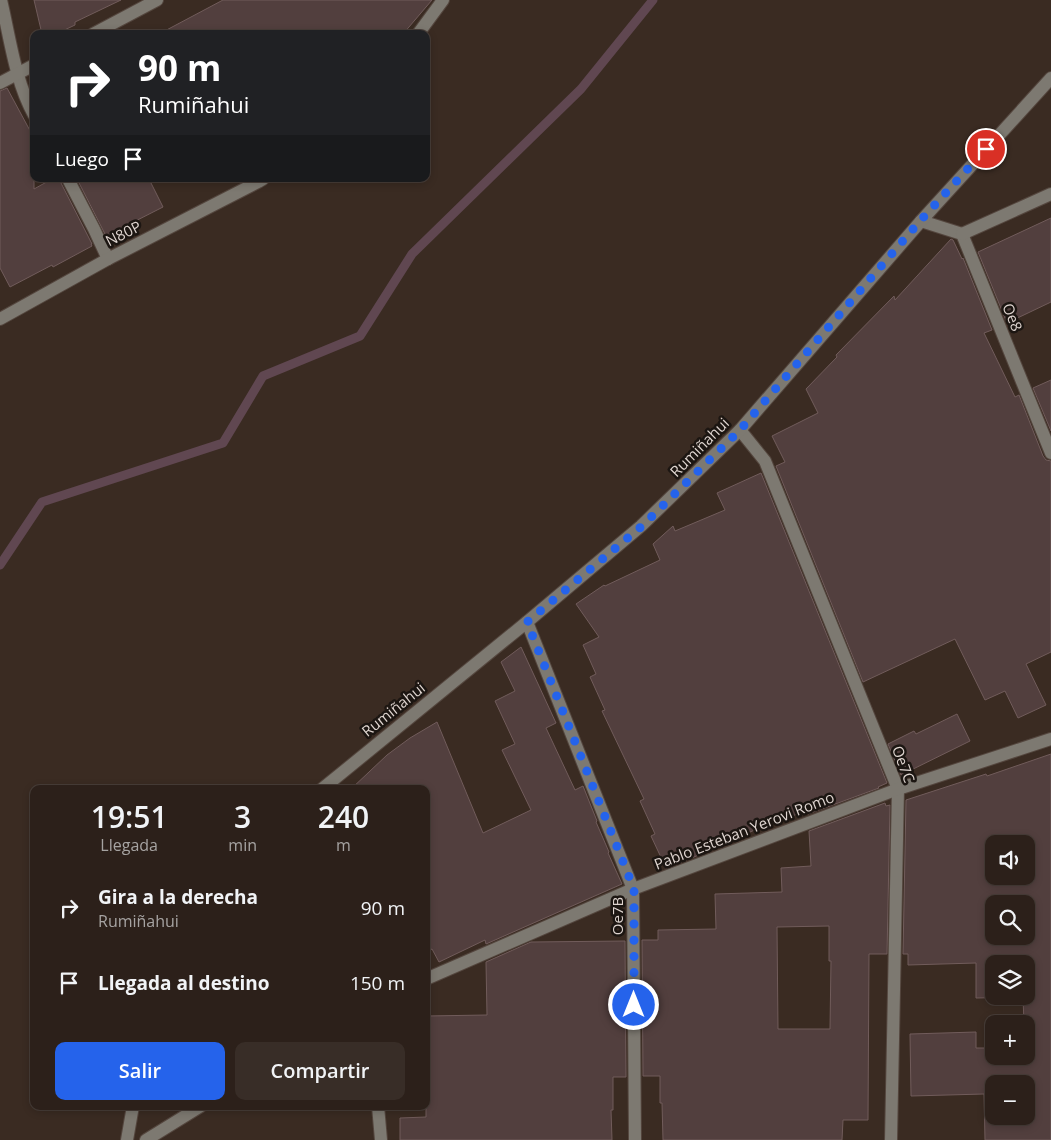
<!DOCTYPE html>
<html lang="es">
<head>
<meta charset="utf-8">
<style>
	body { margin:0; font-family:"Open Sans",sans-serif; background:#382d27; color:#f1f3f6; height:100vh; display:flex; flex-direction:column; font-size:19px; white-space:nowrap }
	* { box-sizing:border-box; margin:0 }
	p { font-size:16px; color:#a6a3a2 }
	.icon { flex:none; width:28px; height:28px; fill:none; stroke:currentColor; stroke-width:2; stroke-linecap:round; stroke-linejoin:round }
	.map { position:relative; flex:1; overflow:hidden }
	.side { position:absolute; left:30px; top:785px; width:400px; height:325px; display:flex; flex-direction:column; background:#2c201a; border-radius:10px; box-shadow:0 2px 8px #0003,0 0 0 1px #483e39 }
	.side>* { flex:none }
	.top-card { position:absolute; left:30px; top:30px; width:400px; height:152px; border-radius:10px; box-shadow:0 2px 8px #0003,0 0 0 1px #483e39; background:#202124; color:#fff; overflow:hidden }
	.buttons { position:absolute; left:985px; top:835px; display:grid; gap:10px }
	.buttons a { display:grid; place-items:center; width:50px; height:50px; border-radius:10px; background:#2c201a; box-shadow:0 2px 8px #0003,0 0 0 1px #483e39; font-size:25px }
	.pin { position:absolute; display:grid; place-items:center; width:42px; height:42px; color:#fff; margin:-21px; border:2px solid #fff; border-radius:50%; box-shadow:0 1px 5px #0007 }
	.me { position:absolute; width:55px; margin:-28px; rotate:0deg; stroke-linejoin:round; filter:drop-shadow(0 0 4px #0008) }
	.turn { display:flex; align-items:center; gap:18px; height:105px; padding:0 25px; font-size:22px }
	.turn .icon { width:65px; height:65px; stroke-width:2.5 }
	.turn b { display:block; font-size:35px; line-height:42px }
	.then { display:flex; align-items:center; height:48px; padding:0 25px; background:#0003; gap:10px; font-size:19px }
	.eta { display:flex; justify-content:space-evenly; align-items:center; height:85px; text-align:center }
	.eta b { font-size:30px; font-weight:600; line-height:35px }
	.action { display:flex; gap:10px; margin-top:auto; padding:10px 25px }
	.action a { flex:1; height:58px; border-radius:10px; background:#2563eb; color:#fff; font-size:20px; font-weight:600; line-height:58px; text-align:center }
	.action a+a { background:#382d27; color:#f1f3f6 }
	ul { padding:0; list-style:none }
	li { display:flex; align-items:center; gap:15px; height:75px; padding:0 25px }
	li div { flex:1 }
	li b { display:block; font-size:19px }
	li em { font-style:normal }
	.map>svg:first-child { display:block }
</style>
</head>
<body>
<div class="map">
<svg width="1051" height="1140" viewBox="0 0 1051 1140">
	<rect width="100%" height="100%" fill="#3a2b22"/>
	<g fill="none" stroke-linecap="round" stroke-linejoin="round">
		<path stroke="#604751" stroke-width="9" d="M0 565 42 502 223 443 263 376 360 336 412 254 581 89 653 0"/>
	</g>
	<g fill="#523f3e" stroke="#715c5b" fill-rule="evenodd">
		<path d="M34 0H121L75 22V25L56 34H42Z"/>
		<path d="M223 0H432L403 34H159Z"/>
		<path d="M7 88 34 138V189L52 179H60L61 183 92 244H91L92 246 53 267 52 265 10 287 0 268V91Z"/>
		<path d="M77 179H149L163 207 106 236Z"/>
		<path d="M1051 218V302L1007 323 978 252Z"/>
		<path d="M951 239 953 240 962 259 963 258 992 330 984 333 1015 397 1019 395 1043 456 1046 460 1051 461V652L1026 664 1046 705 1018 718 1005 691 985 700 955 639 863 682 776 466 785 462 772 436 818 413 806 389 837 357 836 355 894 296 895 300Z"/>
		<path d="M1051 380V431L1033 388Z"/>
		<path d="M761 473 887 783 878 787 879 788 808 814V809L777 823V820L694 857 666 868 651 836 655 834 640 801 644 799 602 711 605 710 590 677 596 674 583 645 599 637 576 604 604 585 605 586 660 560 653 544 673 526 675 531 725 510 717 493Z"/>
		<path d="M521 647 556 723 546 728 575 790 583 786 597 821 596 822 609 852 608 853 622 884 486 944 485 940 439 962 432 949 426 952V789H351L387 755 410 738 437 722 483 833 531 810 502 750 515 744 495 701 515 691 501 662Z"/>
		<path d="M957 714 970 741 901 775 888 744 914 731 916 734Z"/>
		<path d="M1051 754V1140H985L984 1094 911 1096 910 1034 976 1032V1048H994V1056H1026V1024H1024L1023 997 976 998V963L908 965V954H903L906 800 986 774 987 776ZM994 844H1026V876H994ZM994 904H1026V936H994ZM994 964H1026V996H994ZM994 1084H1026V1116H994Z"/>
		<path d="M885 803 886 806 890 805 887 954H869L868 1120H843L842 1140H663L662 1103H660V1076H643L642 940H658V930L716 929 715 894 782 892 781 868 811 866 809 831ZM829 926V961H831L830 1029H778L777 927Z"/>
		<path d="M625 941 626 1077H613V1110H611L612 1140H400V1118L426 1117V1016L487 1015 486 962 531 942Z"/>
	</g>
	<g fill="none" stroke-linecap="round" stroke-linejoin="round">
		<g stroke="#54463e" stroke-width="14">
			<g id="minor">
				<path d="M1 0C10 38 15 81 34 115"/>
				<path d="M93 34 157 0"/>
				<path d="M418 34 443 0"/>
				<path d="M0 83 34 65"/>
				<path d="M68 179 94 229 108 259"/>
				<path d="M921 221 962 234 1051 453"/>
				<path d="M962 234 1051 194"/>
				<path d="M0 319 108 259 258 182 263 179"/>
				<path d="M740 430 765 461 898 789 891 1140"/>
				<path d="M527 622 633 889 635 1140"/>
				<path d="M322 789 527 622 641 526 740 430 921 221 1051 78"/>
				<path d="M426 979 633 889 898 789 1051 739"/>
				<path d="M378 1106 381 1140"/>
				<path d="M127 1140 133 1106"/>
				<path d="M146 1140 201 1106"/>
			</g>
		</g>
		<use href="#minor" stroke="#7d7971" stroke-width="12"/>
	</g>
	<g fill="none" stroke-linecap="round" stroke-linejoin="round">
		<path stroke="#2563eb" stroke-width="9" stroke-dasharray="0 16.2" d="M634 1005V889L527 622 642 526 740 430 920 221 986 149"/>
	</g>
	<g text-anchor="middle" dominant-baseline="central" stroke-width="5" stroke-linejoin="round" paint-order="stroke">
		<g font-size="15" fill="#dfd5d0" stroke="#1c1612">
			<text transform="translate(123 233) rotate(-27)">N80P</text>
			<text transform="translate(1013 317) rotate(68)">Oe8</text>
			<text transform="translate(699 447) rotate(-45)">Rumiñahui</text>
			<text transform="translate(393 709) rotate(-39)">Rumiñahui</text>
			<text transform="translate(904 764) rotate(70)">Oe7C</text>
			<text transform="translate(744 830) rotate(-21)">Pablo Esteban Yerovi Romo</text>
			<text transform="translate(617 916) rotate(-90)">Oe7B</text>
		</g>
	</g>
</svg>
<div class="buttons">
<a><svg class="icon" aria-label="sound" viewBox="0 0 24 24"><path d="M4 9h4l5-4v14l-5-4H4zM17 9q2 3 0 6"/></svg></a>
<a><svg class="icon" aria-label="search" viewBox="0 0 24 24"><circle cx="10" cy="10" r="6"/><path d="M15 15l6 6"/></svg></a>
<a><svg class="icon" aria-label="layers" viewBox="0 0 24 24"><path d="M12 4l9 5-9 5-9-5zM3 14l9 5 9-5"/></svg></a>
<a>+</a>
<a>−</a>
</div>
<div class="pin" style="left:986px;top:149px;background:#d93025"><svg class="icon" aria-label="arrive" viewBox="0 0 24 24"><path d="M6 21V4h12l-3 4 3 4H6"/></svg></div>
<svg class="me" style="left:634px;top:1005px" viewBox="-20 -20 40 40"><circle r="17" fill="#2563eb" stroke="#fff" stroke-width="3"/><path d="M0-11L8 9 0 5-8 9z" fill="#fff"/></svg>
<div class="top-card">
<div class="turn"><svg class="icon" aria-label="right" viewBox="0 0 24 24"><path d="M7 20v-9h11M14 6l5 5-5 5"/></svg><div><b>90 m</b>Rumiñahui</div></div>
<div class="then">Luego<svg class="icon" aria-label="arrive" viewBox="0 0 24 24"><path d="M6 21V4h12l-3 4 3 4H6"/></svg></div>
</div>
<section class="side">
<div class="eta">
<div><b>19:51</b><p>Llegada</p></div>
<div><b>3</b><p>min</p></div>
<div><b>240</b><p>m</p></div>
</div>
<ul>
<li><svg class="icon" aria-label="right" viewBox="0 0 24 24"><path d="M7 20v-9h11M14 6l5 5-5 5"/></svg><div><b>Gira a la derecha</b><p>Rumiñahui</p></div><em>90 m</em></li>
<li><svg class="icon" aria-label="arrive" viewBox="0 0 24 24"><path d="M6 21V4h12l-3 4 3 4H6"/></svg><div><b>Llegada al destino</b></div><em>150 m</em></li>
</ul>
<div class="action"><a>Salir</a><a>Compartir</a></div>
</section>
</div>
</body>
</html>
